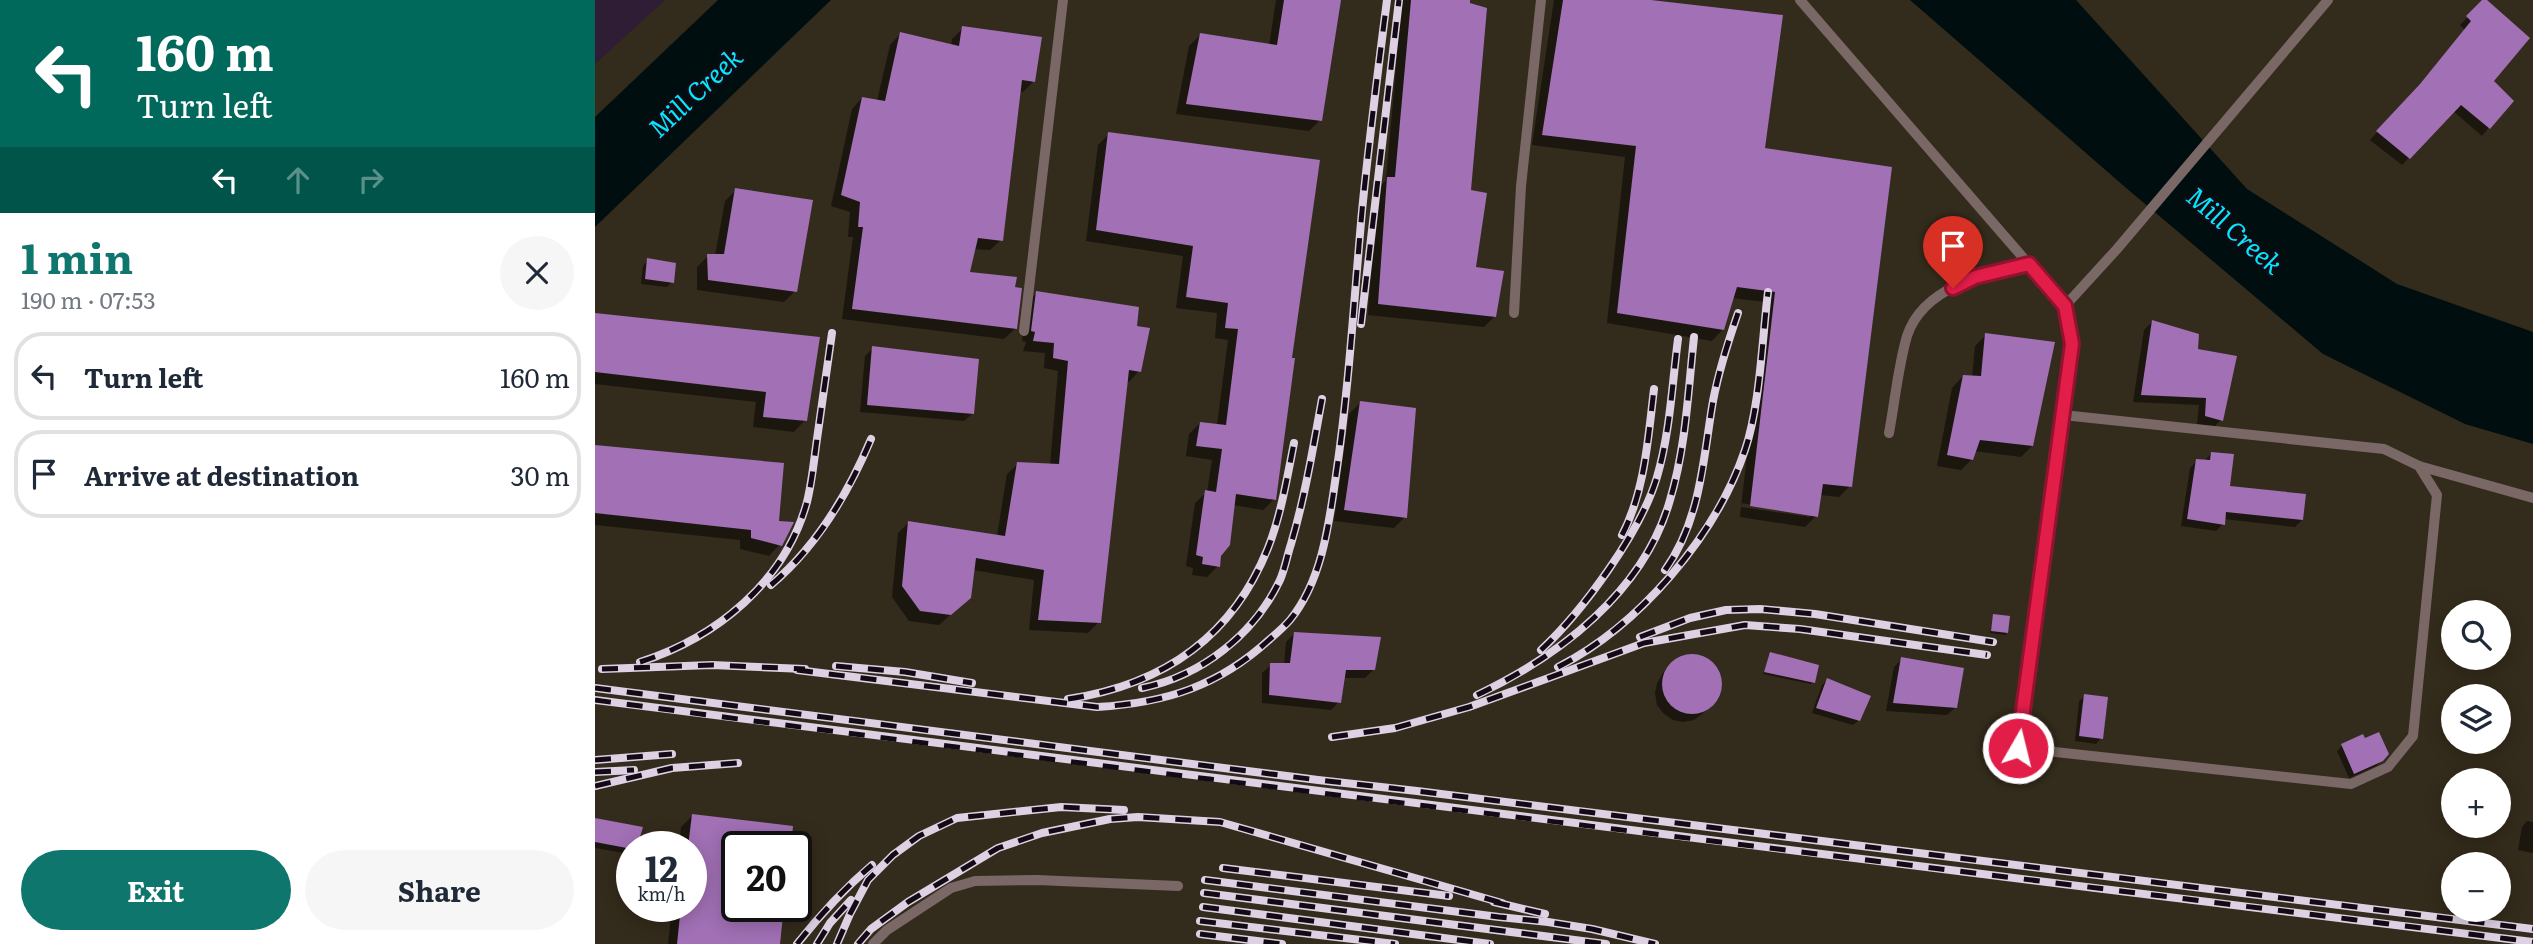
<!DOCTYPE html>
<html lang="en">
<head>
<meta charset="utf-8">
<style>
	body { margin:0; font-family:Literata,serif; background:#f6f6f7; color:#1f2937; height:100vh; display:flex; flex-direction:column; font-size:26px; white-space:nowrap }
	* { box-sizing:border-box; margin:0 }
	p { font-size:23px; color:#747a83 }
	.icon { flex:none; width:38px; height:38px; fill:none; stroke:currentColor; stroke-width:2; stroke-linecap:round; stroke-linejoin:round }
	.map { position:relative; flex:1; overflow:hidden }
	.details { display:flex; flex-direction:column; background:#fff; width:595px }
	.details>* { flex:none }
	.banner { background:#00695c; color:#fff; overflow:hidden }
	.buttons { position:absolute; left:1846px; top:600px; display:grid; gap:14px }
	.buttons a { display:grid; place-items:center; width:70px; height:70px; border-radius:50%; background:#fff; box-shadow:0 4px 18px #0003; font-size:35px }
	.speed { position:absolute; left:21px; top:831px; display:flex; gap:14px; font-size:35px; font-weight:700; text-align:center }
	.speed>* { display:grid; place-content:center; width:91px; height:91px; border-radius:50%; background:#fff; box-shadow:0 4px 18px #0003; line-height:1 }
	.speed small { font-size:18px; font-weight:400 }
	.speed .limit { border:4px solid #111; border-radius:10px; background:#fff; color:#111 }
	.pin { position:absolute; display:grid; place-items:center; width:60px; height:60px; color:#fff; margin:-72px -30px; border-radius:50% 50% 50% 0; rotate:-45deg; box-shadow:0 0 7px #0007 }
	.pin .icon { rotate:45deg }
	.me { position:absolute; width:77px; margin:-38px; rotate:8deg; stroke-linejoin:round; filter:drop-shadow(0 0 5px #0008) }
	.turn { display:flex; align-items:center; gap:24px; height:147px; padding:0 21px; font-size:32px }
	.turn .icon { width:91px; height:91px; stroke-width:2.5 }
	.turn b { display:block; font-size:49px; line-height:60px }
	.lanes { display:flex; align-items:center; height:66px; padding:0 21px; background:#0003; justify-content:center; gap:35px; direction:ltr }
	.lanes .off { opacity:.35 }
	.round { display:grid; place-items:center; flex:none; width:74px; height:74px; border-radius:37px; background:#f6f6f7 }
	.summary { display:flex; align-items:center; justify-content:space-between; height:119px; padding:0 21px }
	h1 { font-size:42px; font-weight:700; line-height:52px; color:#0f766e }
	.primary-button { display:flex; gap:14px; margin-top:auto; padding:14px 21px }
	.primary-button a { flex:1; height:80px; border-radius:42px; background:#0f766e; color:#fff; font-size:28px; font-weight:700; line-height:80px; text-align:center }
	.primary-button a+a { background:#f6f6f7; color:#1f2937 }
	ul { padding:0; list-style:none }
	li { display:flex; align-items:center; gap:21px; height:88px; margin:0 14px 10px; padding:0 7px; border:4px solid #e0e1e3; border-radius:28px }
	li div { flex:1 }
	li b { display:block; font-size:26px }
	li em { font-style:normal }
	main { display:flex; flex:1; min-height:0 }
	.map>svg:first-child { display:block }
</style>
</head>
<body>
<main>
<section class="details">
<div class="banner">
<div class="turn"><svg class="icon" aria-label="left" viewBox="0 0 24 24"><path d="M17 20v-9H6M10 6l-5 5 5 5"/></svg><div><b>160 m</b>Turn left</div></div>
<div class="lanes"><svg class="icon" aria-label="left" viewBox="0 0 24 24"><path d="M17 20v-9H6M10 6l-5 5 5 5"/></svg><svg class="icon off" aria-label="ahead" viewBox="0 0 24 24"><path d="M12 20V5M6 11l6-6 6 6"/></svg><svg class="icon off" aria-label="right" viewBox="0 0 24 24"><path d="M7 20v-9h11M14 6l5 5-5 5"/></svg></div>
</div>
<div class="summary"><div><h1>1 min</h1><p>190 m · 07:53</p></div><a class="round"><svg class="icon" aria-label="close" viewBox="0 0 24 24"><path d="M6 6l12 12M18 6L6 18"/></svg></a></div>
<ul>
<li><svg class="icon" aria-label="left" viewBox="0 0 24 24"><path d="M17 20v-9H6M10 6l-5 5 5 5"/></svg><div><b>Turn left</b></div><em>160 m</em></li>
<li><svg class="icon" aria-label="arrive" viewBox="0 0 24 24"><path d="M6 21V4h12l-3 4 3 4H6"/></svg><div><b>Arrive at destination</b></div><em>30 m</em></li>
</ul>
<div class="primary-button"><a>Exit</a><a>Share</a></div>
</section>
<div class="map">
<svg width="1938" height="944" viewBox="0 0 1938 944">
	<rect width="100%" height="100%" fill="#2e1d35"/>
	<path fill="#332b1b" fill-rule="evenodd" d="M70 0H1938V944H0V64ZM1858 612H1904V658H1858ZM1858 696H1904V742H1858ZM1858 780H1904V826H1858ZM37 847H96V906H37ZM142 847H201V906H142ZM1858 864H1904V910H1858Z"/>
	<g fill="#010e10">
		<path d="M123 0H236L0 227V117Z"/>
		<path d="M1315 0H1481L1652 189 1802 284 1938 332V444L1870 424 1728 354 1530 187Z"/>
	</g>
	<g fill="#0007">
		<path d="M681 0H744L725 120 714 131 581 114 594 46 605 35 674 46Z"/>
		<path d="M807 0H873L874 192 879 269 900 316 889 327 773 315 781 190 791 180Z"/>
		<path d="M959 0H1046L1168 150 1255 486 1244 497 1225 495 1221 516 1210 527 1145 517 1146 507 1215 517V514L1146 503V507L1170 302 1137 298 1128 329 1117 341 1012 323 1030 157 937 145Z"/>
		<path d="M1889 0 1897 81 1916 101 1887 136 1858 111 1807 165 1775 140 1817 94 1870 30 1865 25Z"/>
		<path d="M368 28 439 81 428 92 424 91 406 240 395 250 378 249 373 274 420 329 409 339 247 319 258 237H253L255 212 236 206 257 109 267 98 282 101 295 45 305 34 356 46 357 39Z"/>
		<path d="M514 134 695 359 679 499 668 510 638 505 624 555 623 566 612 577 597 575 598 568 591 566 600 503 612 492 617 460 591 456 594 434 605 423 622 425 633 340 620 338 622 313 581 308 588 256 491 241 503 145Z"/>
		<path d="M141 190 200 291 189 302 102 290V267L113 256H120L130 201Z"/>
		<path d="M53 260 77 282 72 287 46 284 48 266Z"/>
		<path d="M442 293 540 327 544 371 534 382 531 381 504 622 493 633 434 630 439 580 378 570 363 608 344 625 314 621 297 597 303 533 314 522 402 536 412 474 423 464 455 466 463 371 449 368 450 353 428 351 431 342 427 341 431 303Z"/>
		<path d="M0 315 223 338 210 420 199 432 158 427 161 402 0 384Z"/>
		<path d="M1557 322 1601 350 1626 420 1618 428 1602 424 1604 405 1538 402 1549 330Z"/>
		<path d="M1391 335 1437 446 1426 457 1379 451 1377 459 1366 470 1342 466 1357 388 1368 376 1377 377 1380 346Z"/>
		<path d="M278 348 378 413 369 421 265 412 270 356Z"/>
		<path d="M765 403 810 517 799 528 739 521 754 414Z"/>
		<path d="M0 447 182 523 185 544 174 556 145 549V540L0 525Z"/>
		<path d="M1616 454 1633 487 1707 520 1700 527 1629 519 1628 524 1621 531 1586 526 1595 468 1602 461H1609Z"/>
		<path d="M1870 608 1889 610V612H1866Z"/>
		<path d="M1399 615 1412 633 1410 635 1395 633Z"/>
		<path d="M699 634 779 669 770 678H748L744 702 736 710 667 703V673L676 665H689L691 642Z"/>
		<path d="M1176 654 1218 682 1216 684 1168 674Z"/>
		<path d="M1095 656 1105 657 1116 663 1122 670 1125 687 1123 697 1107 714 1099 720 1088 722 1078 720 1068 713 1062 705 1060 693 1062 683 1068 673 1086 659Z"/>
		<path d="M1307 659 1361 707 1352 715 1291 711 1299 667Z"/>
		<path d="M1232 680 1264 720 1258 725 1217 713 1227 685Z"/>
		<path d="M1490 696 1506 738 1501 744 1480 741 1484 701Z"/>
		<path d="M1769 740 1787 760 1781 766 1754 778 1742 751 1747 746Z"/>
		<path d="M97 816 194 847H142V906L183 944H73L77 906H96V847H84L86 827Z"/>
		<path d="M0 820 37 847V851L34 854 0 848Z"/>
		<path d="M1932 821 1938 822V853L1923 850 1927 827Z"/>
	</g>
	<g fill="#a170b5">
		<path d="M689 0H746L727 121 591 104 605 33 682 45Z"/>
		<path d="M816 0H875V3L892 8 876 190 892 193 881 267 909 271 901 317 783 304 792 177H800Z"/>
		<path d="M968 0H1056L1188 15 1170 148 1297 167 1257 487 1228 484 1223 517 1155 506 1180 292 1142 287 1129 330 1022 313 1041 146 947 135Z"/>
		<path d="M1887 0H1892L1935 38 1899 81 1919 101 1895 129 1866 105 1815 159 1781 131 1825 84 1876 21 1871 16Z"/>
		<path d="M367 26 447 37 440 82 427 80 408 241 383 238 375 272 422 277 420 287 427 288 422 329 257 309 268 227H263L265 202 246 195 267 97 290 101 305 32 364 46Z"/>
		<path d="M513 132 725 160 697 358H700L681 500 641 494 635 545 626 556 625 567 607 564 608 557 601 555 610 490 621 492 627 449 601 446 605 422 631 425 643 329 630 328 633 303 591 297 598 246 501 230Z"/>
		<path d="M140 188 218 200 202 292 113 280 112 254H129Z"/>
		<path d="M52 258 81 263 79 283 50 279Z"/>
		<path d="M441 291 544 307 542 326 555 328 546 372 534 370 506 623 443 620 449 570 381 558 376 598 356 615 325 611 307 586 313 521 410 536 422 462 464 464 473 361 458 358 459 343 438 341 440 332 436 331Z"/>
		<path d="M0 313 225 337 212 421 168 417 171 392 0 372Z"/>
		<path d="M1557 320 1604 334 1603 349 1642 356 1628 421 1610 416 1611 398 1546 395Z"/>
		<path d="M1390 333 1460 342 1438 446 1385 440 1378 460 1352 455 1368 375 1386 376Z"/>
		<path d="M277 346 384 359 379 414 272 405Z"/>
		<path d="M765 401 821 408 812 518 749 510Z"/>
		<path d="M0 445 189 463 184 521 199 522 187 546 156 538V530L0 513Z"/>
		<path d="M1616 452 1639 454 1635 486 1711 494 1708 520 1631 512 1630 525 1592 519 1601 459 1615 460Z"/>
		<path d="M1398 614 1415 616 1413 633 1396 631Z"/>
		<path d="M699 632 786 637 780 670H751L746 703 674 695 675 663H695Z"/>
		<path d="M1175 652 1224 665 1220 683 1169 672Z"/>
		<circle cx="1097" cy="684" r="30"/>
		<path d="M1306 657 1369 668 1362 708 1298 703Z"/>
		<path d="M1232 678 1276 696 1265 721 1221 708Z"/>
		<path d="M1489 694 1513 697 1508 739 1484 736Z"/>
		<path d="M1784 732 1794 754 1788 761 1759 774 1746 744 1768 734 1770 738Z"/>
		<path d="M97 814 198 826 196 847H142V906H189L185 944H82L86 906H96V847H93Z"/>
		<path d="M0 818 48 827 42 847 37 849 0 842Z"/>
	</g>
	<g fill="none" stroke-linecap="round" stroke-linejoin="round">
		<g stroke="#796866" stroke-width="10">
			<path d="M1205 0 1470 306 1477 344 1423 748 1756 784 1793 767 1818 736 1842 495 1824 466 1789 449 1468 415"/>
			<path d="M1470 306 1522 249 1733 0"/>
			<path d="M919 313 926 186 946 0"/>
			<path d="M429 331 468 0"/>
			<path d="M1294 433C1300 401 1303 367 1312 336 1328 287 1390 273 1434 264"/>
			<path d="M1824 466 1938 498"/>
			<path d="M278 944 292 930 356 888 380 881 442 880 583 886"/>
		</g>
		<g stroke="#ddd1e3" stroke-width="8">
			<g id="rail">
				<path d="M766 324 804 0"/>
				<path d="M1027 535C1050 491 1053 438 1059 389"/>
				<path d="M1070 570C1106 520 1108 459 1118 401 1124 370 1133 342 1143 313"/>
				<path d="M176 585C222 546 253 494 276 439"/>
				<path d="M1045 637 1095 618 1131 610 1165 609 1220 614 1398 642"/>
				<path d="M946 650C987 612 1046 532 1062 477 1075 433 1077 385 1083 339"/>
				<path d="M45 662C121 638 190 582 212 502 217 482 219 460 222 439 227 403 232 368 237 333"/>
				<path d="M241 666 310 672 377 683"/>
				<path d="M963 667C1044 626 1121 536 1150 450 1165 406 1167 340 1173 292"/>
				<path d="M7 669 117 665 210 669"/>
				<path d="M202 670 502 707C571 703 624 686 675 639 682 633 689 627 695 620 727 581 734 524 741 475 754 388 759 299 767 211 774 141 783 70 792 0"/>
				<path d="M0 688 723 780 822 791 1938 929"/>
				<path d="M547 688C606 676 659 635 685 580 690 569 692 556 696 544 710 497 718 448 727 399"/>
				<path d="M882 695C964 656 1049 592 1075 500 1091 447 1093 392 1099 337"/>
				<path d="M473 699C567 685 637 638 673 548 686 515 692 478 699 443"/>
				<path d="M0 700C645 786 1292 861 1938 942"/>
				<path d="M737 737 800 728 874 707 1049 643 1150 625 1205 629 1392 655"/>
				<path d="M0 760 77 754"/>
				<path d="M0 772 39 770"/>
				<path d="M0 786 77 768 143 763"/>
				<path d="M628 868 854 896"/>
				<path d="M610 880 904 917 953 922 997 929 1060 944"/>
				<path d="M609 893 1011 944"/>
				<path d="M899 902 950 914"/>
				<path d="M608 907 895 944"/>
				<path d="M605 921 800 944"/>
				<path d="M605 934 687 944"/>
				<path d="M202 944C225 915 249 889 277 865"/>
				<path d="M222 944 235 923 256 900"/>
				<path d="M242 944 255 914 273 880 298 855 324 836 362 818 466 807 529 810"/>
				<path d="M263 944 276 929 313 902 403 848 447 833 515 819 543 817 625 822 907 903"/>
			</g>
		</g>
		<use href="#rail" stroke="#120b15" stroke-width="5" stroke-dasharray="16" stroke-linecap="butt"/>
	</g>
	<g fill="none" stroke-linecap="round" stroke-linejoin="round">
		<g stroke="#92132f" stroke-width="18">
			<path id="route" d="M1358 288 1380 277 1434 264 1470 306 1477 344 1423 748"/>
		</g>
		<use href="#route" stroke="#e11d48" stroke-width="12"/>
	</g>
	<g text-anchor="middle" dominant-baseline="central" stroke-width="5" stroke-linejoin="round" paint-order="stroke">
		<g font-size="26" font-style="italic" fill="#05e7fd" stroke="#120b15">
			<text transform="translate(99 91) rotate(-43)">Mill Creek</text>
			<text transform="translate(1641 229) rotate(41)">Mill Creek</text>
		</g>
	</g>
</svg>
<div class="buttons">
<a><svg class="icon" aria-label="search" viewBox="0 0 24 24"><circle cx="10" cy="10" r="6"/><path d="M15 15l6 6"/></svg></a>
<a><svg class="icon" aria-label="layers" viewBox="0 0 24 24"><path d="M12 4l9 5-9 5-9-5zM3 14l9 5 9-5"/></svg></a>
<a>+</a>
<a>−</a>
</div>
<div class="speed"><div>12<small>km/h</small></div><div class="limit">20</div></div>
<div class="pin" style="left:1358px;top:288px;background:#d93025"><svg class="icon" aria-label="arrive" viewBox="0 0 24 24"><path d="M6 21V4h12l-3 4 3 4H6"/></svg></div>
<svg class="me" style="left:1423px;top:748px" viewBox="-20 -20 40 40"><circle r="17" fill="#e11d48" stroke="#fff" stroke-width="3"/><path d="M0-11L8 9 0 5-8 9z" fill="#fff"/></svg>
</div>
</main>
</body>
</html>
